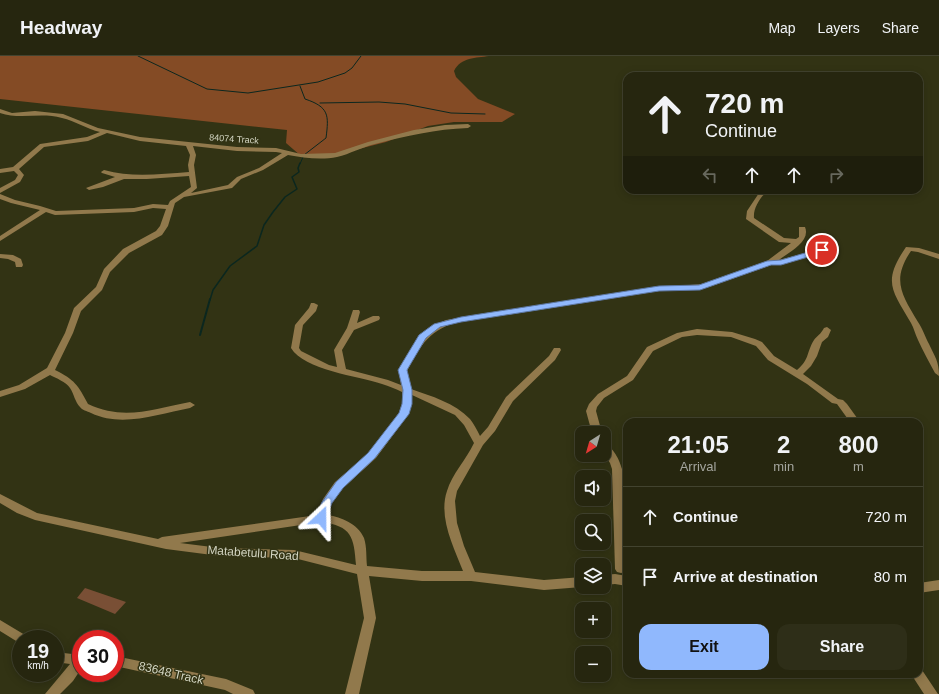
<!DOCTYPE html>
<html lang="en">
<head>
<meta charset="utf-8">
<style>
	body { margin:0; font-family:Helvetica,sans-serif; background:#2e2e18; color:#f1f3f6; height:100vh; display:flex; flex-direction:column; font-size:15px; white-space:nowrap }
	* { box-sizing:border-box; margin:0 }
	p { font-size:13px; color:#a4a59e }
	.icon { flex:none; width:22px; height:22px; fill:none; stroke:currentColor; stroke-width:2; stroke-linecap:round; stroke-linejoin:round }
	.map { position:relative; flex:1; overflow:hidden }
	.panel { position:absolute; left:623px; top:362px; width:300px; height:260px; display:flex; flex-direction:column; background:#26260f; border-radius:12px; box-shadow:0 2px 10px #0003,0 0 0 1px #42432f }
	.panel>* { flex:none }
	.banner { position:absolute; left:623px; top:16px; width:300px; height:122px; border-radius:12px; box-shadow:0 2px 10px #0003,0 0 0 1px #42432f; background:#26260f; color:#f1f3f6; overflow:hidden }
	.needle { width:26px; rotate:217deg }
	.controls { position:absolute; left:575px; top:370px; display:grid; gap:8px }
	.controls a { display:grid; place-items:center; width:36px; height:36px; border-radius:8px; background:#26260f; box-shadow:0 2px 10px #0003,0 0 0 1px #42432f; font-size:20px }
	.speed { position:absolute; left:12px; top:574px; display:flex; gap:8px; font-size:20px; font-weight:700; text-align:center }
	.speed>* { display:grid; place-content:center; width:52px; height:52px; border-radius:50%; background:#26260f; box-shadow:0 2px 10px #0003,0 0 0 1px #42432f; line-height:1 }
	.speed small { font-size:10px; font-weight:400 }
	.speed .limit { border:6px solid #d22; background:#fff; color:#111 }
	.pin { position:absolute; display:grid; place-items:center; width:34px; height:34px; color:#fff; margin:-17px; border:2px solid #fff; border-radius:50%; box-shadow:0 1px 4px #0007 }
	.me { position:absolute; width:44px; margin:-22px; rotate:23deg; stroke-linejoin:round; filter:drop-shadow(0 0 3px #0008) }
	.turn { display:flex; align-items:center; gap:14px; height:84px; padding:0 16px; font-size:18px }
	.turn .icon { width:52px; height:52px; stroke-width:2.5 }
	.turn b { display:block; font-size:28px; line-height:34px }
	.lanes { display:flex; align-items:center; height:38px; padding:0 16px; background:#0003; justify-content:center; gap:20px; direction:ltr }
	.lanes .off { opacity:.35 }
	.eta { display:flex; justify-content:space-evenly; align-items:center; height:68px; text-align:center }
	.eta b { font-size:24px; font-weight:700; line-height:28px }
	.cta { display:flex; gap:8px; margin-top:auto; padding:8px 16px }
	.cta a { flex:1; height:46px; border-radius:12px; background:#90b8fd; color:#111; font-size:16px; font-weight:700; line-height:46px; text-align:center }
	.cta a+a { background:#2e2e18; color:#f1f3f6 }
	ul { padding:0; list-style:none }
	li { display:flex; align-items:center; gap:12px; height:60px; padding:0 16px; border-top:1px solid #42432f }
	li div { flex:1 }
	li b { display:block; font-size:15px }
	li em { font-style:normal }
	header { display:flex; align-items:center; gap:24px; box-sizing:border-box; height:56px; padding:0 20px; background:#26260f; border-bottom:1px solid #42432f }
	header strong { font-size:19px }
	nav { display:flex; gap:22px; margin-inline-start:auto; font-size:14px }
	.map>svg:first-child { display:block }
</style>
</head>
<body>
<header>
<strong>Headway</strong>
<nav><a>Map</a><a>Layers</a><a>Share</a></nav>
</header>
<div class="map">
<svg width="939" height="638" viewBox="0 0 939 638">
	<rect width="100%" height="100%" fill="#323314"/>
	<path fill="#794f35" d="M85 532 126 546 115 558 77 542Z"/>
	<path fill="#844b25" d="M0 0H489C476 2 461 1 454 15L456 21 478 43 515 58 502 66H454L428 70 386 86 339 98 301 100 286 87 287 74 0 43Z"/>
	<g fill="none" stroke-linecap="round" stroke-linejoin="round">
		<g stroke="#0b271f" stroke-width="1">
			<path d="M138 0 207 33 248 37 318 26 345 17 352 12 361 0"/>
			<path d="M300 30 305 43C329 51 329 59 326 82L304 99"/>
			<path d="M320 47 379 46 405 48 451 57 485 58"/>
			<path d="M300 108 303 101"/>
		</g>
		<path stroke="#0b271f" stroke-width="1.5" d="M210 244 213 234 230 210 257 190 264 169 273 156 285 141 297 133 292 121 299 116 298 112 300 107"/>
		<path stroke="#0b271f" stroke-width="2" d="M200 279 210 243"/>
		<g fill="#91794c" fill-rule="evenodd">
			<path d="M0 53 12 57 35 55 63 58 98 72 140 81 237 91 276 92 301 98 335 97 368 86 414 74 445 69 468 68 471 70 468 72C436 73 406 80 375 88 362 91 350 98 337 101 322 104 303 102 288 99L263 114 241 123 232 132 184 141 175 147 168 170 162 179 129 197 110 216 102 234 81 255 73 277 55 314C75 324 78 329 88 348 124 365 153 353 190 346L195 349 190 352C158 358 122 372 91 357 87 355 82 354 80 351 75 346 74 338 70 332 66 326 56 322 50 319L25 333 0 341V335L19 329 47 312 65 277 74 252 96 231 104 213 123 193 156 175 160 170 166 153 153 152 134 156 55 159 46 156 0 185V180L40 154 11 147 0 143V138L15 144 40 150 56 155 134 152 153 148 168 149 170 145 191 131 189 120 147 123H124L103 131 89 134 86 132 115 121 102 117 101 116 104 114C132 122 160 118 189 116L188 109 190 99 186 90 140 85 107 77 88 85 44 91 19 113 24 119 20 126 0 137V132L15 124 18 119 14 115 0 117V113L13 111 40 88 87 81 100 76C87 73 75 65 62 62 41 56 20 64 0 57ZM193 90 237 95 276 96 282 97 259 112 237 121 228 129 191 137 197 132 194 109 196 99Z"/>
			<path d="M761 134H768C761 141 753 151 754 162L784 182 796 183 799 181V171H805C811 186 789 196 779 204L822 193 826 195 825 197 781 208 771 209 706 232 659 235 461 265C430 273 421 288 407 315L411 333C431 340 455 347 470 363 474 368 477 374 480 380L488 371 506 341 549 300 554 292H560L561 294 555 304 513 345 495 375 483 389 457 435 455 445 457 467 464 490 475 516 544 524 582 521V531L544 534 471 525H422L369 520 376 562 359 638H345L364 562 357 518 294 502 220 500 166 493 35 464 17 457 0 447V438L37 457 158 483 162 481 317 459 323 443 335 426 368 398 399 357 402 348V336C396 333 389 330 382 328 358 320 304 314 291 292L295 269 309 252 311 247H314L318 249 316 255 303 269 299 292 301 295 329 309 337 311 334 294 347 272 353 254H359L360 256 357 267 373 260H379L380 262 379 264 354 274 342 294 346 313 388 324 401 329 399 315C411 291 420 274 446 264L659 231 705 228 767 205 791 187 779 186 746 163 747 155ZM412 339 455 359 464 369 474 387C466 404 452 418 447 435 438 461 454 492 463 515H422L367 510C366 501 367 491 364 482 358 468 341 461 328 459L332 447 343 432 376 402 407 360 412 348ZM321 466C352 470 354 481 356 509L294 494 220 492 180 487Z"/>
			<path d="M906 191 919 192 939 198V203L918 196 911 195C891 224 902 239 918 266 923 273 925 281 929 288 935 301 939 305 939 320L935 317C929 306 923 295 918 284 915 278 914 272 911 267 892 234 882 226 906 191Z"/>
			<path d="M0 198 13 199 21 203 23 209 22 211H16L15 206 8 203 0 202Z"/>
			<path d="M827 271 831 274 828 281 822 286 817 300 811 310 803 318 838 343 843 344 847 348 860 366H850L837 348 832 347 807 328 768 304 756 290 731 281 697 279 682 281 653 295 633 324 604 342 597 351 596 355 602 377H592L586 355 589 348 598 338 627 320 647 291 677 277 697 273 732 276 755 283 762 286 774 300 797 314C810 303 806 297 814 284 817 280 821 278 824 272Z"/>
			<path d="M604 388C613 390 620 405 622 413L627 513 625 516 621 517 617 516 615 513 612 413 610 407 604 398Z"/>
			<path d="M615 518 627 520V530L615 528 604 529V519Z"/>
			<path d="M939 524V534L919 537V527Z"/>
			<path d="M0 564 25 579 27 583H21V588L0 575Z"/>
			<path d="M55 596 81 599V613L73 625 60 638H45L70 608 55 606Z"/>
			<path d="M115 600 226 623 253 634 255 638H233L225 634 115 610Z"/>
			<path d="M919 613 922 614 938 638H924L911 618H919Z"/>
		</g>
	</g>
	<path fill="#90b8fd" stroke="#5e78a4" d="M822 192 825 193V196L781 209H771L700 234 659 235 461 266 440 271 426 282 407 314 412 334V348L409 358 375 402 343 432 332 447 325 465H317L315 462 322 446 336 426 368 397 399 357 402 348 403 334 398 314 419 279 434 268 461 261 659 230 699 229 767 205 781 204Z"/>
	<g text-anchor="middle" dominant-baseline="central" stroke-width="3" stroke-linejoin="round" paint-order="stroke">
		<g font-size="9" fill="#d3d5c2" stroke="#323314">
			<text transform="translate(234 83) rotate(4)">84074 Track</text>
		</g>
		<g font-size="12" fill="#d3d5c2" stroke="#323314">
			<text transform="translate(253 497) rotate(4)">Matabetulu Road</text>
			<text transform="translate(171 617) rotate(13)">83648 Track</text>
		</g>
	</g>
</svg>
<div class="controls">
<a><svg class="needle" viewBox="-14 -14 28 28"><path d="M0-13l5 13h-10z" fill="#e53935"/><path d="M0 13l5-13h-10z" fill="#a4a59e"/></svg></a>
<a><svg class="icon" aria-label="sound" viewBox="0 0 24 24"><path d="M4 9h4l5-4v14l-5-4H4zM17 9q2 3 0 6"/></svg></a>
<a><svg class="icon" aria-label="search" viewBox="0 0 24 24"><circle cx="10" cy="10" r="6"/><path d="M15 15l6 6"/></svg></a>
<a><svg class="icon" aria-label="layers" viewBox="0 0 24 24"><path d="M12 4l9 5-9 5-9-5zM3 14l9 5 9-5"/></svg></a>
<a>+</a>
<a>−</a>
</div>
<div class="speed"><div>19<small>km/h</small></div><div class="limit">30</div></div>
<div class="pin" style="left:822px;top:194px;background:#d93025"><svg class="icon" aria-label="arrive" viewBox="0 0 24 24"><path d="M6 21V4h12l-3 4 3 4H6"/></svg></div>
<svg class="me" style="left:321px;top:462px" viewBox="-20 -20 40 40"><path d="M0-17L14 15 0 8-14 15z" fill="#90b8fd" stroke="#fff" stroke-width="4"/></svg>
<div class="banner">
<div class="turn"><svg class="icon" aria-label="ahead" viewBox="0 0 24 24"><path d="M12 20V5M6 11l6-6 6 6"/></svg><div><b>720 m</b>Continue</div></div>
<div class="lanes"><svg class="icon off" aria-label="left" viewBox="0 0 24 24"><path d="M17 20v-9H6M10 6l-5 5 5 5"/></svg><svg class="icon" aria-label="ahead" viewBox="0 0 24 24"><path d="M12 20V5M6 11l6-6 6 6"/></svg><svg class="icon" aria-label="ahead" viewBox="0 0 24 24"><path d="M12 20V5M6 11l6-6 6 6"/></svg><svg class="icon off" aria-label="right" viewBox="0 0 24 24"><path d="M7 20v-9h11M14 6l5 5-5 5"/></svg></div>
</div>
<section class="panel">
<div class="eta">
<div><b>21:05</b><p>Arrival</p></div>
<div><b>2</b><p>min</p></div>
<div><b>800</b><p>m</p></div>
</div>
<ul>
<li><svg class="icon" aria-label="ahead" viewBox="0 0 24 24"><path d="M12 20V5M6 11l6-6 6 6"/></svg><div><b>Continue</b></div><em>720 m</em></li>
<li><svg class="icon" aria-label="arrive" viewBox="0 0 24 24"><path d="M6 21V4h12l-3 4 3 4H6"/></svg><div><b>Arrive at destination</b></div><em>80 m</em></li>
</ul>
<div class="cta"><a>Exit</a><a>Share</a></div>
</section>
</div>
</body>
</html>
